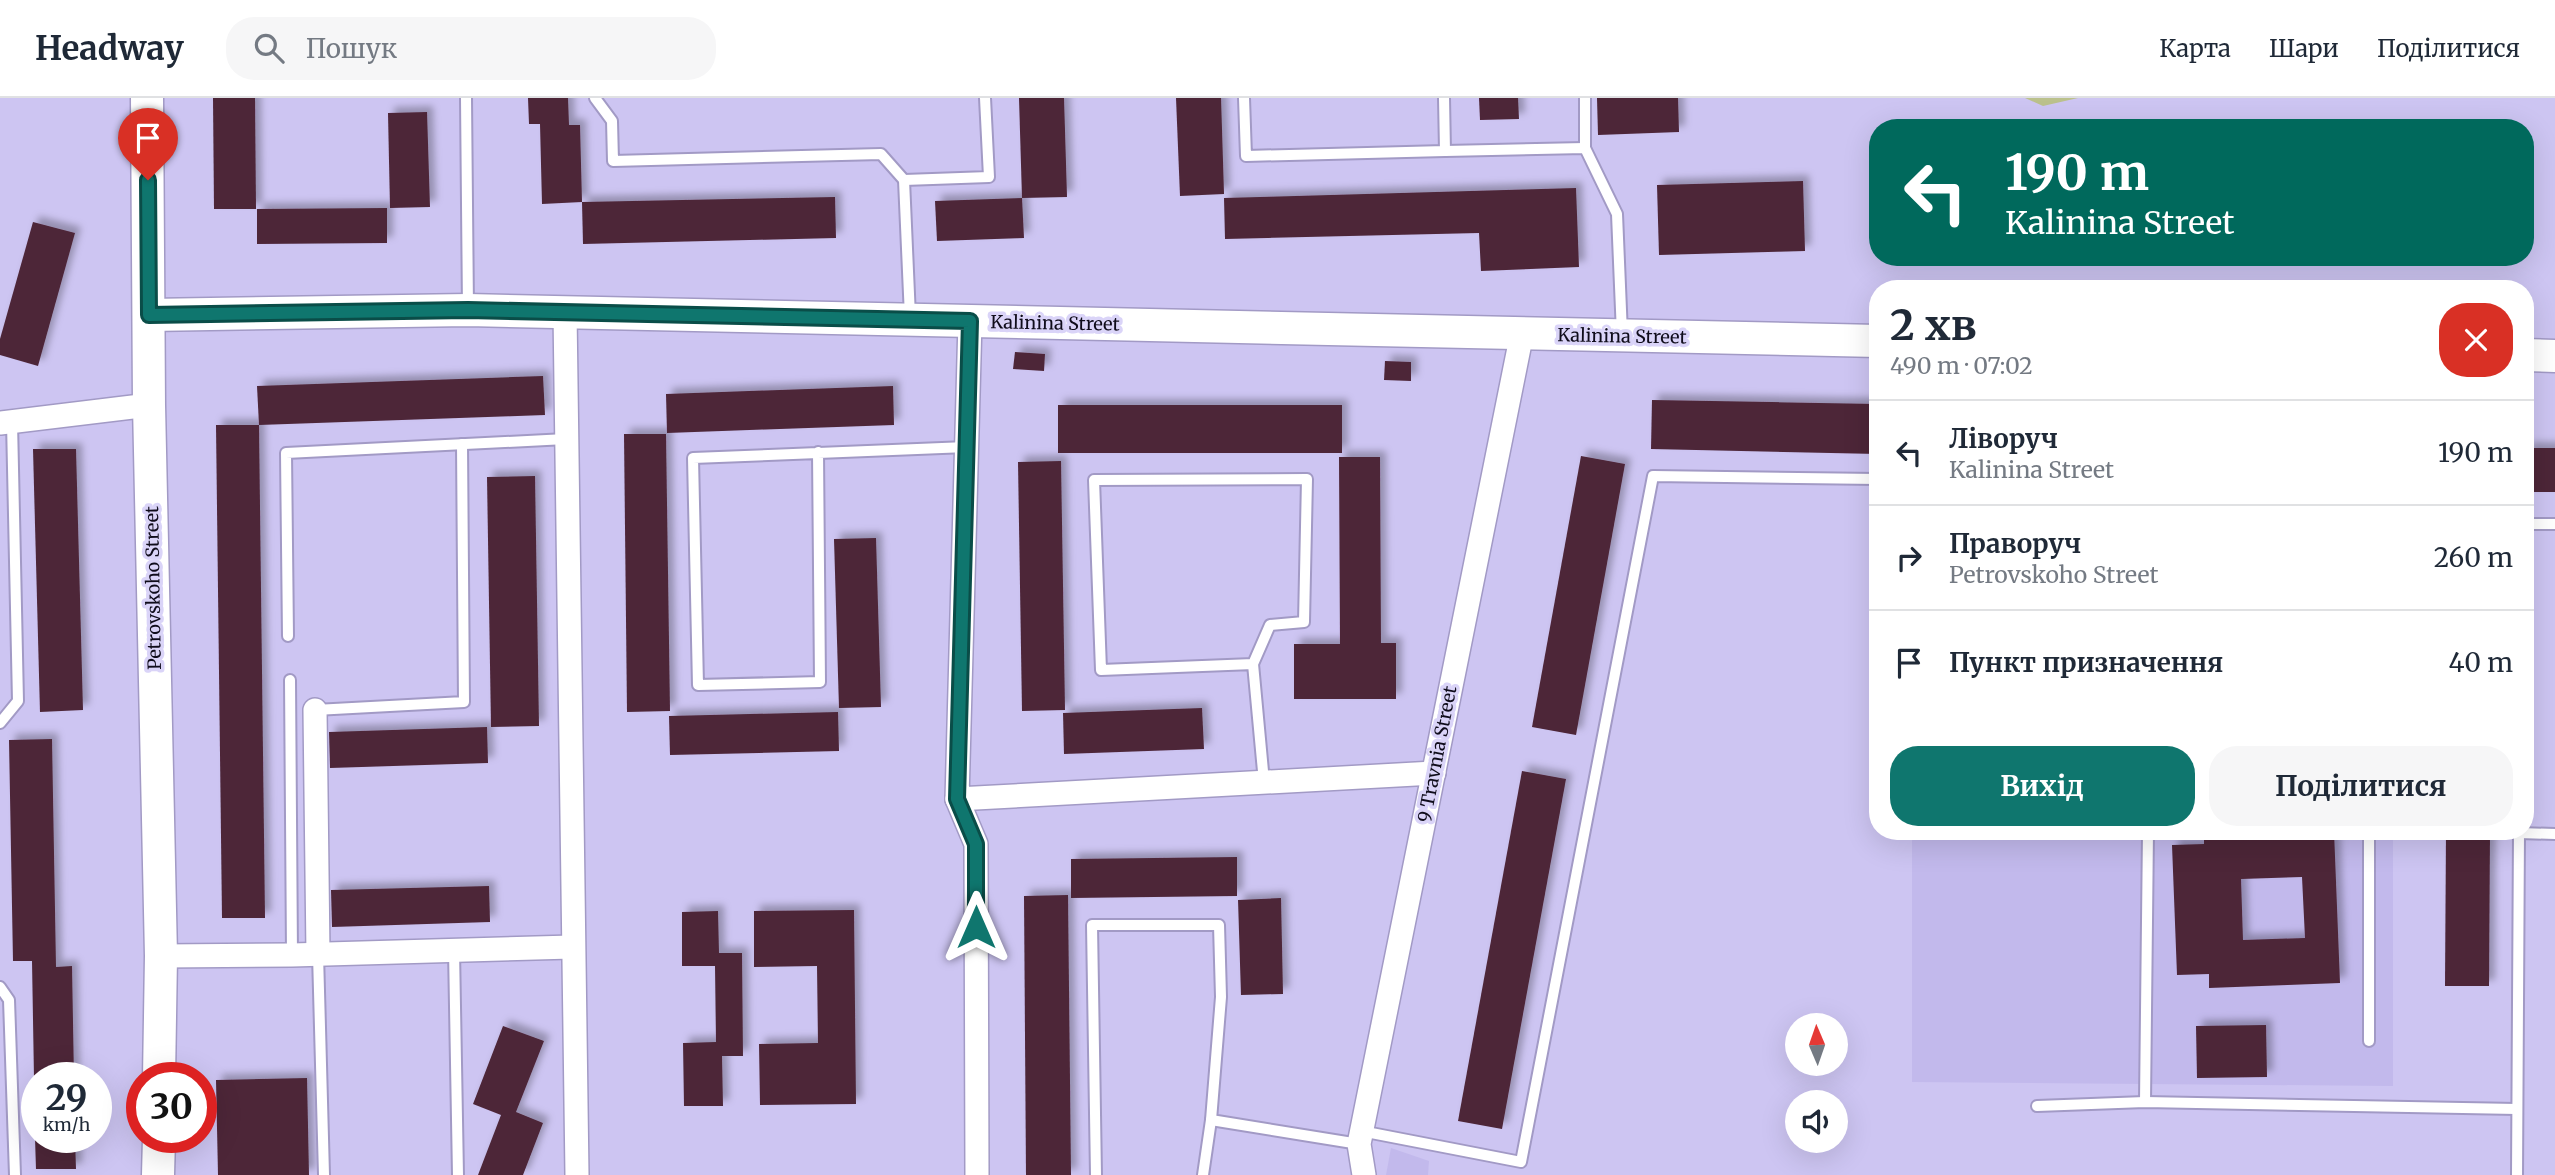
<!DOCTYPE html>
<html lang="uk">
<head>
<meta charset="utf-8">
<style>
	body { margin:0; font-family:Merriweather,serif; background:#f6f6f7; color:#1f2937; height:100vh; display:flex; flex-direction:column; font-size:26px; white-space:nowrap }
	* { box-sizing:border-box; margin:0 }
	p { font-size:23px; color:#747a83 }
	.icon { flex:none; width:38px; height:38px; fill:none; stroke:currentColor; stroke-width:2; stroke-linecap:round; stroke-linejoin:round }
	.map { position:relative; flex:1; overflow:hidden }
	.drawer { position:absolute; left:1869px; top:182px; width:665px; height:560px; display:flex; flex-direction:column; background:#fff; border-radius:28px; box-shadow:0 7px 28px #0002 }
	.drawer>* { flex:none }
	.banner { position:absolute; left:1869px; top:21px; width:665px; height:147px; border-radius:28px; box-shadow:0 7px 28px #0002; background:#00695c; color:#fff; overflow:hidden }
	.needle { width:46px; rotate:358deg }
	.buttons { position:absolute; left:1785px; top:915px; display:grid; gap:14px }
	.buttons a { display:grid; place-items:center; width:63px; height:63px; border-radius:50%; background:#fff; box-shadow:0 7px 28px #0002; font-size:35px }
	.speed { position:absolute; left:21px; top:964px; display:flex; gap:14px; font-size:35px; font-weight:700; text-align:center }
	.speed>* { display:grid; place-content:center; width:91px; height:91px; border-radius:50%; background:#fff; box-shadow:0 7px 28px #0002; line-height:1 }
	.speed small { font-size:18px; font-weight:400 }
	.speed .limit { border:10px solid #d22; background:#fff; color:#111 }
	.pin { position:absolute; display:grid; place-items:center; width:60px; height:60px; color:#fff; margin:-72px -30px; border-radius:50% 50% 50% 0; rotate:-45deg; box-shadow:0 0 7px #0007 }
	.pin .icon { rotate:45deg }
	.me { position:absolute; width:77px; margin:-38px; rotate:0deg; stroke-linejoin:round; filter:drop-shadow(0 0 5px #0008) }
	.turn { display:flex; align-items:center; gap:24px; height:147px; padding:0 21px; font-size:32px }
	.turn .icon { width:91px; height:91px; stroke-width:2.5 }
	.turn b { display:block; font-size:49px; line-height:60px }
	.round { display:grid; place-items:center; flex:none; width:74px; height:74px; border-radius:28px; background:#f6f6f7 }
	.summary { display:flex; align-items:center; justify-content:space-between; height:119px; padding:0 21px }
	h1 { font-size:42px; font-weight:700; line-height:52px }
	.primary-button { display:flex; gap:14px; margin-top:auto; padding:14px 21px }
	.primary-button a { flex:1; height:80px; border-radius:28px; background:#0f766e; color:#fff; font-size:28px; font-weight:700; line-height:80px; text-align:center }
	.primary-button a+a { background:#f6f6f7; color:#1f2937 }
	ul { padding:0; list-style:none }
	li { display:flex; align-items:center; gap:21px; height:105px; padding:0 21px; border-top:2px solid #e0e1e3 }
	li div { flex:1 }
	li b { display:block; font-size:26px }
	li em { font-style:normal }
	header { display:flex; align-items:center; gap:42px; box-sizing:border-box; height:98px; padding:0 35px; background:#fff; border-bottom:2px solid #e0e1e3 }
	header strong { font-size:33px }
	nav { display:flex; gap:38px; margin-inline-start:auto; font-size:24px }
	.search { width:490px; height:63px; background:#f6f6f7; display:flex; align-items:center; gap:18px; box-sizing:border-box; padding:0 24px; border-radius:28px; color:#747a83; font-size:26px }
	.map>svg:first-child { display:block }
</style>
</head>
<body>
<header>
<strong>Headway</strong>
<div class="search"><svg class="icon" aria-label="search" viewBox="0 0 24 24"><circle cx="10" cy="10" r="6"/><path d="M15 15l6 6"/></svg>Пошук</div>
<nav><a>Карта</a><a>Шари</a><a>Поділитися</a></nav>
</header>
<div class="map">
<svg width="2555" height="1077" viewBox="0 0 2555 1077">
	<defs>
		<filter id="shadow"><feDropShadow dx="6" dy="-6" stdDeviation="3.5" flood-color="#0004"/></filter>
	</defs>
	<rect width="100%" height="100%" fill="#cdc5f2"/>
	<g fill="#c2b9ec">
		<path d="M1912 733H2393V988L1912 984Z"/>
		<path d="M1391 1050 1429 1063 1428 1077H1386Z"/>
	</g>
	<path fill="#bbc18c" d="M2025 0H2078L2043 8Z"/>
	<g fill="#4d2638" fill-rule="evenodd" filter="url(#shadow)">
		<path d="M213 0H255L256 111H214Z"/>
		<path d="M528 0H568L569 27H580L582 104 542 106 540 26H529Z"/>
		<path d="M1019 0H1064L1067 99 1022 100Z"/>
		<path d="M1176 0H1221L1224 96 1180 98Z"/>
		<path d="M1479 0H1518L1519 21 1480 22Z"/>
		<path d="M1597 0H1678L1679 34 1598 37Z"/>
		<path d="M427 14 430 109 390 110 388 15Z"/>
		<path d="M1803 83 1805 153 1659 157 1657 87Z"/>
		<path d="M1576 90 1579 169 1481 173 1479 135 1225 141 1224 100Z"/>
		<path d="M835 99 836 140 583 146 582 104Z"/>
		<path d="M1022 100 1024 140 937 143 935 103Z"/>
		<path d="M387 110V145L257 146V111Z"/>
		<path d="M33 124 75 135 38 268 0 257V241Z"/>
		<path d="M1015 254 1045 256 1044 273 1013 271Z"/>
		<path d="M1385 263 1411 264V283L1384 282Z"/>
		<path d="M543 278 545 317 259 327 257 288Z"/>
		<path d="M893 288 894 327 667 335 666 296Z"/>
		<path d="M1652 302 1878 306V356L1651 351Z"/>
		<rect x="1058" y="307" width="284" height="48"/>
		<path d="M216 327H259L265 820H222Z"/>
		<path d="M624 336H666L670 613 627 614Z"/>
		<rect x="2525" y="350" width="30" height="44"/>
		<path d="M33 351H76L83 612 40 614Z"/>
		<path d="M1581 358 1625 366 1576 637 1532 629Z"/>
		<path d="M1339 359H1380L1381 545H1396V601H1294V546H1340Z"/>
		<path d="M1061 363 1065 612 1022 613 1018 364Z"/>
		<path d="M535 378 539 628 491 629 487 379Z"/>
		<path d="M876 440 881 609 839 610 834 441Z"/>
		<path d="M1202 610 1204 651 1064 656 1063 615Z"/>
		<path d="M838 614 839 653 670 657 669 618Z"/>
		<path d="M487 629 488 665 330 670 329 634Z"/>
		<path d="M52 641 56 869 72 868 74 980H34L32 863H13L9 642Z"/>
		<path d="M1522 673 1566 681 1502 1031 1458 1023Z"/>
		<path d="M2334 733 2340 885 2209 890V876L2177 877 2172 747 2204 746V737ZM2302 779 2305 840 2243 842 2241 781Z"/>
		<path d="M2446 733H2490L2489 888H2445Z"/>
		<path d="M1237 759V798L1071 800V761Z"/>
		<path d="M489 788 490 824 332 829 331 792Z"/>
		<path d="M1068 797 1071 1077H1026L1024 798Z"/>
		<path d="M1281 800 1283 896 1241 897 1238 802Z"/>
		<path d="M854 812 856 1006 760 1007 759 946 818 945 817 868 754 869V813Z"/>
		<path d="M718 813 719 855H742L743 958H722L723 1008H684L683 945 716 944 715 868H682V814Z"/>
		<path d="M2266 927 2267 979 2197 980 2196 928Z"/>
		<path d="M503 928 544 943 516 1014 543 1025 523 1077H478L501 1017 473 1006Z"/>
		<path d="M307 980 309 1077H218L216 982Z"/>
		<path d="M35 1040H75L76 1071H36Z"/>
	</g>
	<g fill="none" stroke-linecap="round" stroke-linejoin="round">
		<g stroke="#a29ac5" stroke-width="14">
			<g id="lane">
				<path d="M466 0 468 211"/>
				<path d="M595 0 612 23 613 63 881 56 904 82 910 219"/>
				<path d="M1244 0 1246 58 1445 53 1444 0"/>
				<path d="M1585 0V50"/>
				<path d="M1445 53 1585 50 1617 116 1622 236"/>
				<path d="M904 82 989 79 985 0"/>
				<path d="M818 354 820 584 698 587 693 360 967 349"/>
				<path d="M2525 426H2555"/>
				<path d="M288 538 286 355 566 341"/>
				<path d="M1253 566 1270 527 1304 524 1307 381 1094 382 1101 572 1253 566 1264 684"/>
				<path d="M290 582 292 857"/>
				<path d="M315 612 464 604 462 346"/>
				<path d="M0 625 18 603 12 324"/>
				<path d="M2519 735 2555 736"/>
				<path d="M454 852 458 1077"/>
				<path d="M318 856 324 1077"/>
				<path d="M0 889 9 902 15 1077"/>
				<path d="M2369 943V733"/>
				<path d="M2145 1004 2148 733"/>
				<path d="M2037 1008 2145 1004 2517 1011"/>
				<path d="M1361 1033 1521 1064 1653 378 1878 381"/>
				<path d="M1096 1077 1092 827H1219L1221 899 1211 1022 1359 1046"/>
				<path d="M1203 1077 1211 1022"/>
				<path d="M2517 1077 2519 733"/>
			</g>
		</g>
		<g stroke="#a29ac5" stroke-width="26">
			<g id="street">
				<path d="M565 214 577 1077"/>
				<path d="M970 223 957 701 1434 675"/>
				<path d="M0 325 149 307"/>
				<path d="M315 612 318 856"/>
				<path d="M957 701 976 746 977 1077"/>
				<path d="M161 858 292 857 572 849"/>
				<path d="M1364 1077 1359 1046 1522 235"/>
			</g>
		</g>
		<g stroke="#a29ac5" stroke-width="35">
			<g id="secondary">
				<path d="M147 0 149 307 161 858 159 980"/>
				<path d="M149 217 468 212 1878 243"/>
				<path d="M2525 257 2555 258"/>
				<path d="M158 1077 159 1040"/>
			</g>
		</g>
		<use href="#lane" stroke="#fff" stroke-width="10"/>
		<use href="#street" stroke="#fff" stroke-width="23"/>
		<use href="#secondary" stroke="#fff" stroke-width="32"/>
	</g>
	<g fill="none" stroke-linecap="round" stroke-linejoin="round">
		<g stroke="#0a4d48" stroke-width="18">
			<path id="route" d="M148 82 149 217 468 212 970 223 957 701 976 746V829"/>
		</g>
		<use href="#route" stroke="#0f766e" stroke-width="12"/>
	</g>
	<g text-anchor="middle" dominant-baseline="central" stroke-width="7" stroke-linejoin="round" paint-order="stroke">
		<g font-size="18" fill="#0f0c1b" stroke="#dad4f8">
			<text transform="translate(1055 225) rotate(1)">Kalinina Street</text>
			<text transform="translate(1622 238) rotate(1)">Kalinina Street</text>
			<text transform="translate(153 490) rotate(-91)">Petrovskoho Street</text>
			<text transform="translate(1437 656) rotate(-79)">9 Travnia Street</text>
		</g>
	</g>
</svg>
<div class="buttons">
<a><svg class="needle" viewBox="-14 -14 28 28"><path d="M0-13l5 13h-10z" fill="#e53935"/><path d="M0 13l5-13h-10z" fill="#747a83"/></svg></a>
<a><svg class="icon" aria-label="sound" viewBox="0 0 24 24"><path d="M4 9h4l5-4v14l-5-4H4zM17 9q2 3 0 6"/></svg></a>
</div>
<div class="speed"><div>29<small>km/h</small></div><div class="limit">30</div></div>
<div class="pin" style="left:148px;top:82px;background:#d93025"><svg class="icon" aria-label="arrive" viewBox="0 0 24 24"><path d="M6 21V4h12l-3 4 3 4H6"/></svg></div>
<svg class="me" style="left:976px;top:829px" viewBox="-20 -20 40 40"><path d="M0-17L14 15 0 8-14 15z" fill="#0f766e" stroke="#fff" stroke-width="4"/></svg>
<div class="banner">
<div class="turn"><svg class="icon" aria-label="left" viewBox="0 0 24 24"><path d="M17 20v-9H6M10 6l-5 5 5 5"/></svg><div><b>190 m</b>Kalinina Street</div></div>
</div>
<section class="drawer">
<div class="summary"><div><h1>2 хв</h1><p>490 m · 07:02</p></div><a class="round" style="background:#d93025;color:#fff"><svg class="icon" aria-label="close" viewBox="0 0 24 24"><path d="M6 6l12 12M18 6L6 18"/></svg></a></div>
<ul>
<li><svg class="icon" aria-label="left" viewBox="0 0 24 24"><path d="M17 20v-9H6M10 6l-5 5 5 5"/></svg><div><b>Ліворуч</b><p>Kalinina Street</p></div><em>190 m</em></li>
<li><svg class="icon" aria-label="right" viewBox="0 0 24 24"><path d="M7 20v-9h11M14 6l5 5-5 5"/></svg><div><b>Праворуч</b><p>Petrovskoho Street</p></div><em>260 m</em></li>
<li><svg class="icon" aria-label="arrive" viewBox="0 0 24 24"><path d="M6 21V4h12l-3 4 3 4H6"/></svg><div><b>Пункт призначення</b></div><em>40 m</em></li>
</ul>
<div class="primary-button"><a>Вихід</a><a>Поділитися</a></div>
</section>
</div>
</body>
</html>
